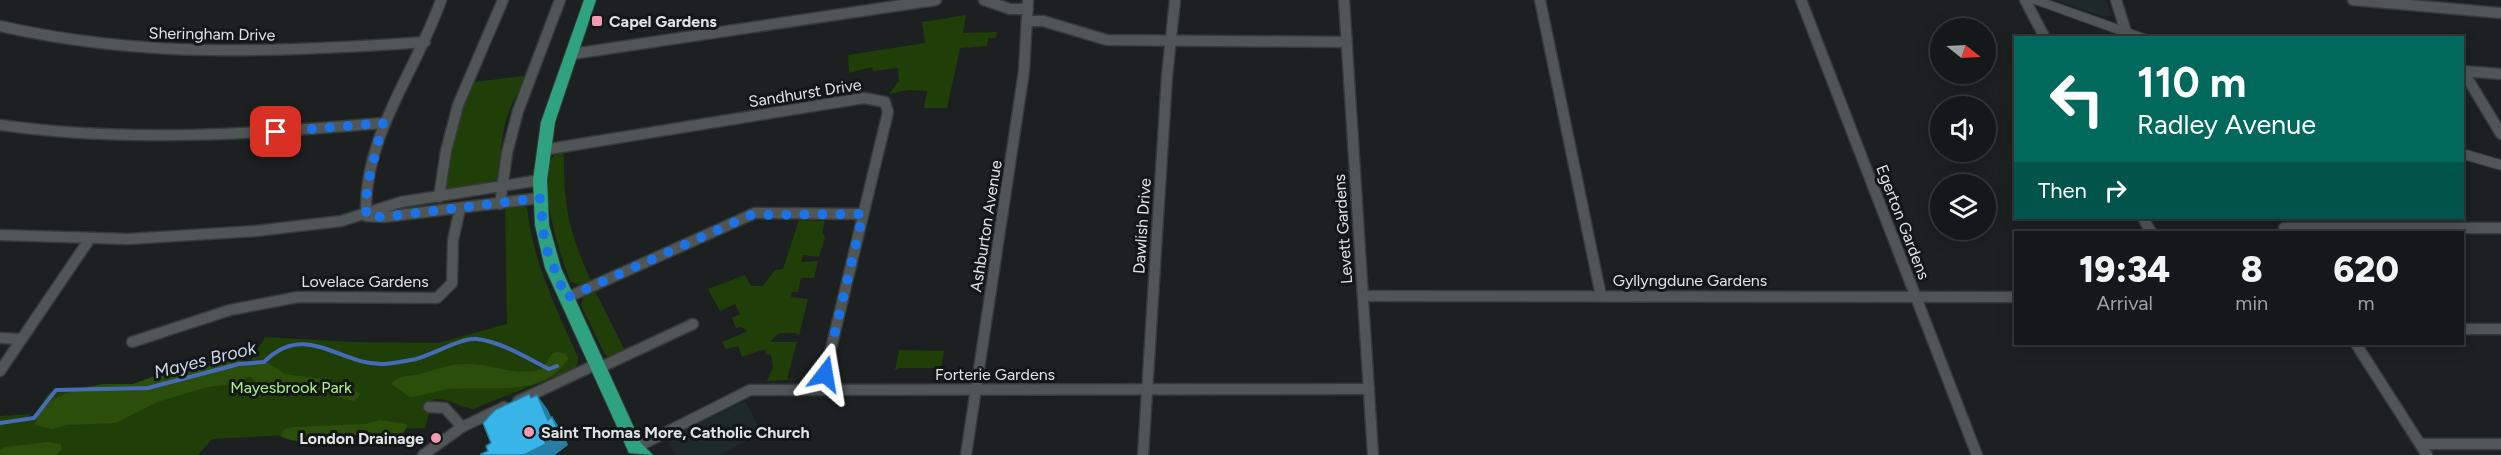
<!DOCTYPE html>
<html lang="en">
<head>
<meta charset="utf-8">
<style>
	body { margin:0; font-family:Figtree,sans-serif; background:#1e2122; color:#f1f3f6; height:100vh; display:flex; flex-direction:column; font-size:22px; white-space:nowrap }
	* { box-sizing:border-box; margin:0 }
	p { font-size:20px; color:#9da0a2 }
	.icon { flex:none; width:33px; height:33px; fill:none; stroke:currentColor; stroke-width:2; stroke-linecap:round; stroke-linejoin:round }
	.map { position:relative; flex:1; overflow:hidden }
	.side { position:absolute; left:2014px; top:231px; width:450px; height:114px; display:flex; flex-direction:column; background:#151819; border-radius:0px; box-shadow:0 3px 15px #0003,0 0 0 2px #343738 }
	.side>* { flex:none }
	.guide { position:absolute; left:2014px; top:36px; width:450px; height:183px; border-radius:0px; box-shadow:0 3px 15px #0003,0 0 0 2px #343738; background:#00695c; color:#fff; overflow:hidden }
	.needle { width:39px; rotate:108deg }
	.fabs { position:absolute; left:1930px; top:18px; display:grid; gap:12px }
	.fabs a { display:grid; place-items:center; width:66px; height:66px; border-radius:50%; background:#151819; box-shadow:0 3px 15px #0003,0 0 0 2px #343738; font-size:30px }
	.pin { position:absolute; display:grid; place-items:center; width:51px; height:51px; color:#fff; margin:-26px; border-radius:12px; box-shadow:0 3px 9px #0006 }
	.me { position:absolute; width:66px; margin:-33px; rotate:14deg; stroke-linejoin:round; filter:drop-shadow(0 0 4px #0008) }
	.turn { display:flex; align-items:center; gap:21px; height:126px; padding:0 24px; font-size:27px }
	.turn .icon { width:78px; height:78px; stroke-width:2.5 }
	.turn b { display:block; font-size:42px; line-height:51px }
	.then { display:flex; align-items:center; height:57px; padding:0 24px; background:#0003; gap:12px; font-size:22px }
	.eta { display:flex; justify-content:space-evenly; align-items:center; height:102px; text-align:center }
	.eta b { font-size:36px; font-weight:800; line-height:42px }
	.map>svg:first-child { display:block }
</style>
</head>
<body>
<div class="map">
<svg width="2501" height="455" viewBox="0 0 2501 455">
	<rect width="100%" height="100%" fill="#1c2021"/>
	<g fill="#1d292a">
		<path d="M2055 0H2106L2112 15 2104 17Z"/>
		<path d="M745 401 762 433 720 455H675L667 439Z"/>
	</g>
	<g fill="#203e07">
		<path d="M966 15 963 33 997 32 996 38H988L987 46 960 48 947 108H924L927 91 908 90 889 94 899 81 898 68 873 71 872 67 849 73 848 55 925 43 922 22Z"/>
		<path d="M526 76C522 85 517 94 513 102 500 127 501 156 499 183L442 190 449 141 466 95 470 92 474 82Z"/>
		<path d="M564 150C563 206 569 231 591 281L580 285 571 282C561 262 527 155 564 150Z"/>
		<path d="M521 204 527 208C533 262 556 308 578 357 579 366 573 372 565 375L564 373 473 409C459 407 449 398 433 399L425 428 212 439 198 455H0V416L30 414 26 420 33 418 47 395 54 389 126 388 250 362 265 337 353 342 438 343 507 324 505 205Z"/>
		<path d="M799 220 825 221 822 232 825 237 819 257 803 255 801 262 818 261 814 278H801L798 292H792L791 297 808 299 799 335 796 333H778L770 342H797L787 379H801L767 381 773 367 771 354 766 355 765 349 742 357 738 346 726 349 722 342 748 331 741 327 736 328 732 318 740 314 735 304 720 311 708 289 745 275 751 286H763L775 270 783 269Z"/>
		<path d="M594 289 626 353 610 357 605 355 581 305 584 296Z"/>
		<path d="M899 350 944 351 941 368H900L895 370Z"/>
	</g>
	<g fill="#2b4f0a">
		<path d="M557 352 565 353 568 359C542 399 491 385 451 389 437 390 424 396 410 397L391 384C398 375 409 376 420 374 435 370 449 364 465 364 493 363 510 377 542 369L552 354Z"/>
		<path d="M234 360 269 363 284 374 329 380 361 394 354 401C335 398 318 387 299 385 280 383 264 393 250 376L239 383 208 387 157 402 116 423 67 425 52 429 35 425 38 414 52 400 76 389 104 384H133L163 373 188 371Z"/>
		<path d="M380 420 406 424 407 427 401 436C385 439 374 435 359 435 335 436 303 448 280 436L285 429 294 427 366 424Z"/>
		<path d="M47 442 61 444V450L56 455H0V450L6 447Z"/>
	</g>
	<g fill="none" stroke-linecap="round" stroke-linejoin="round">
		<path stroke="#466cb9" stroke-width="4" d="M0 423 34 418 56 390 148 388 239 364 264 362C306 320 340 366 384 364 395 363 406 361 416 359 432 355 463 337 477 339 502 342 527 358 549 369L557 366"/>
		<g stroke="#363a3a" stroke-width="13">
			<g id="minor">
				<path d="M984 0 1010 9H1028"/>
				<path d="M1344 0 1373 455"/>
				<path d="M1540 0 1601 296"/>
				<path d="M1801 0 1977 455"/>
				<path d="M2025 0 2045 38"/>
				<path d="M2116 0 2126 32"/>
				<path d="M2353 0 2501 13"/>
				<path d="M1027 21H1043L1107 40 1346 42"/>
				<path d="M0 26C145 59 279 52 425 42"/>
				<path d="M572 54 936 0"/>
				<path d="M2463 71 2501 134"/>
				<path d="M2463 71 2501 74"/>
				<path d="M0 125C128 143 254 134 383 123"/>
				<path d="M543 150 864 98 885 102 888 112 821 390"/>
				<path d="M439 197 446 151 458 105 503 0"/>
				<path d="M500 204 507 153 518 111 560 0"/>
				<path d="M366 215C363 136 416 72 441 0"/>
				<path d="M366 216 384 217 540 198"/>
				<path d="M2143 218 2151 232"/>
				<path d="M2284 228H2501"/>
				<path d="M0 235 128 239 256 231 341 221 401 202 540 180"/>
				<path d="M1363 296 2016 297"/>
				<path d="M566 298 755 213 863 214"/>
				<path d="M2463 329H2501"/>
				<path d="M0 338 20 339"/>
				<path d="M132 342 230 310 298 297 437 298 452 283 453 240 460 209"/>
				<path d="M2356 344 2427 455"/>
				<path d="M599 368 693 324"/>
				<path d="M0 371 89 240"/>
				<path d="M518 401 597 364"/>
				<path d="M429 407 445 408 462 427"/>
				<path d="M2420 444H2501"/>
				<path d="M635 448 750 390 1369 389"/>
				<path d="M423 455 462 427 504 407"/>
				<path d="M966 455 1024 71 1028 0"/>
				<path d="M1143 455 1167 76 1175 0"/>
			</g>
		</g>
		<g stroke="#363a3a" stroke-width="2">
			<g id="tertiary">
				<path d="M2030 0H2048L2147 35 2149 38H2129L2032 3Z"/>
				<path d="M2463 149 2501 160V170L2463 159Z"/>
			</g>
		</g>
		<g stroke="#363a3a" stroke-width="2">
			<path id="primary" d="M584 0H596L555 122 547 180 549 225 561 268 641 443 653 455 629 453 545 268 535 225 533 180 541 122Z"/>
		</g>
		<use href="#minor" stroke="#505656" stroke-width="10"/>
		<use href="#tertiary" fill="#505656" fill-rule="evenodd"/>
		<use href="#primary" fill="#2fa282" fill-rule="evenodd"/>
	</g>
	<path fill="#277ea2" d="M537 395 548 410 557 431 552 417 563 432 568 445 555 455H524L544 440 548 420Z"/>
	<path fill="#38b4e8" stroke="#277ea2" stroke-width="1.5" d="M529 394 531 398 537 395 548 420 552 417 558 430 544 440 546 444 524 455H481V454L488 451 486 446 491 443 483 423 495 410Z"/>
	<g fill="none" stroke-linecap="round" stroke-linejoin="round">
		<path stroke="#1a73e8" stroke-width="10" stroke-dasharray="0 18" d="M276 132 383 123 367 187 366 216 384 217 540 198 545 245 566 298 751 215 863 214 825 374"/>
	</g>
	<g fill="#f09ab4" stroke="#131717" stroke-width="2">
		<rect x="591" y="15" width="12" height="12" rx="3"/>
		<circle cx="529" cy="432" r="6"/>
		<circle cx="436" cy="438" r="6"/>
	</g>
	<g text-anchor="middle" dominant-baseline="central" stroke-width="6" stroke-linejoin="round" paint-order="stroke">
		<g font-size="16" font-weight="bold" fill="#e0e3e3" stroke="#131717" text-anchor="start">
			<text x="609" y="21">Capel Gardens</text>
			<text x="541" y="432">Saint Thomas More, Catholic Church</text>
			<text x="424" y="438" text-anchor="end">London Drainage</text>
		</g>
		<g font-size="16" fill="#e0e3e3" stroke="#131717">
			<text transform="translate(212 34) rotate(1)">Sheringham Drive</text>
			<text transform="translate(805 93) rotate(-9)">Sandhurst Drive</text>
			<text transform="translate(1903 222) rotate(69)">Egerton Gardens</text>
			<text transform="translate(986 226) rotate(-81)">Ashburton Avenue</text>
			<text transform="translate(1142 226) rotate(-86)">Dawlish Drive</text>
			<text transform="translate(1343 229) rotate(-94)">Levett Gardens</text>
			<text x="1690" y="280">Gyllyngdune Gardens</text>
			<text x="365" y="281">Lovelace Gardens</text>
			<text x="995" y="374">Forterie Gardens</text>
		</g>
		<g font-size="16" fill="#adf181" stroke="#131717">
			<text x="291" y="387">Mayesbrook Park</text>
		</g>
		<g font-size="18" font-style="italic" fill="#ccd7ec" stroke="#131717">
			<text transform="translate(205 360) rotate(-14)">Mayes Brook</text>
		</g>
	</g>
</svg>
<div class="fabs">
<a><svg class="needle" viewBox="-14 -14 28 28"><path d="M0-13l5 13h-10z" fill="#e53935"/><path d="M0 13l5-13h-10z" fill="#9da0a2"/></svg></a>
<a><svg class="icon" aria-label="sound" viewBox="0 0 24 24"><path d="M4 9h4l5-4v14l-5-4H4zM17 9q2 3 0 6"/></svg></a>
<a><svg class="icon" aria-label="layers" viewBox="0 0 24 24"><path d="M12 4l9 5-9 5-9-5zM3 14l9 5 9-5"/></svg></a>
</div>
<div class="pin" style="left:276px;top:132px;background:#d93025"><svg class="icon" aria-label="arrive" viewBox="0 0 24 24"><path d="M6 21V4h12l-3 4 3 4H6"/></svg></div>
<svg class="me" style="left:825px;top:374px" viewBox="-20 -20 40 40"><path d="M0-17L14 15 0 8-14 15z" fill="#1a73e8" stroke="#fff" stroke-width="4"/></svg>
<div class="guide">
<div class="turn"><svg class="icon" aria-label="left" viewBox="0 0 24 24"><path d="M17 20v-9H6M10 6l-5 5 5 5"/></svg><div><b>110 m</b>Radley Avenue</div></div>
<div class="then">Then<svg class="icon" aria-label="right" viewBox="0 0 24 24"><path d="M7 20v-9h11M14 6l5 5-5 5"/></svg></div>
</div>
<section class="side">
<div class="eta">
<div><b>19:34</b><p>Arrival</p></div>
<div><b>8</b><p>min</p></div>
<div><b>620</b><p>m</p></div>
</div>
</section>
</div>
</body>
</html>
